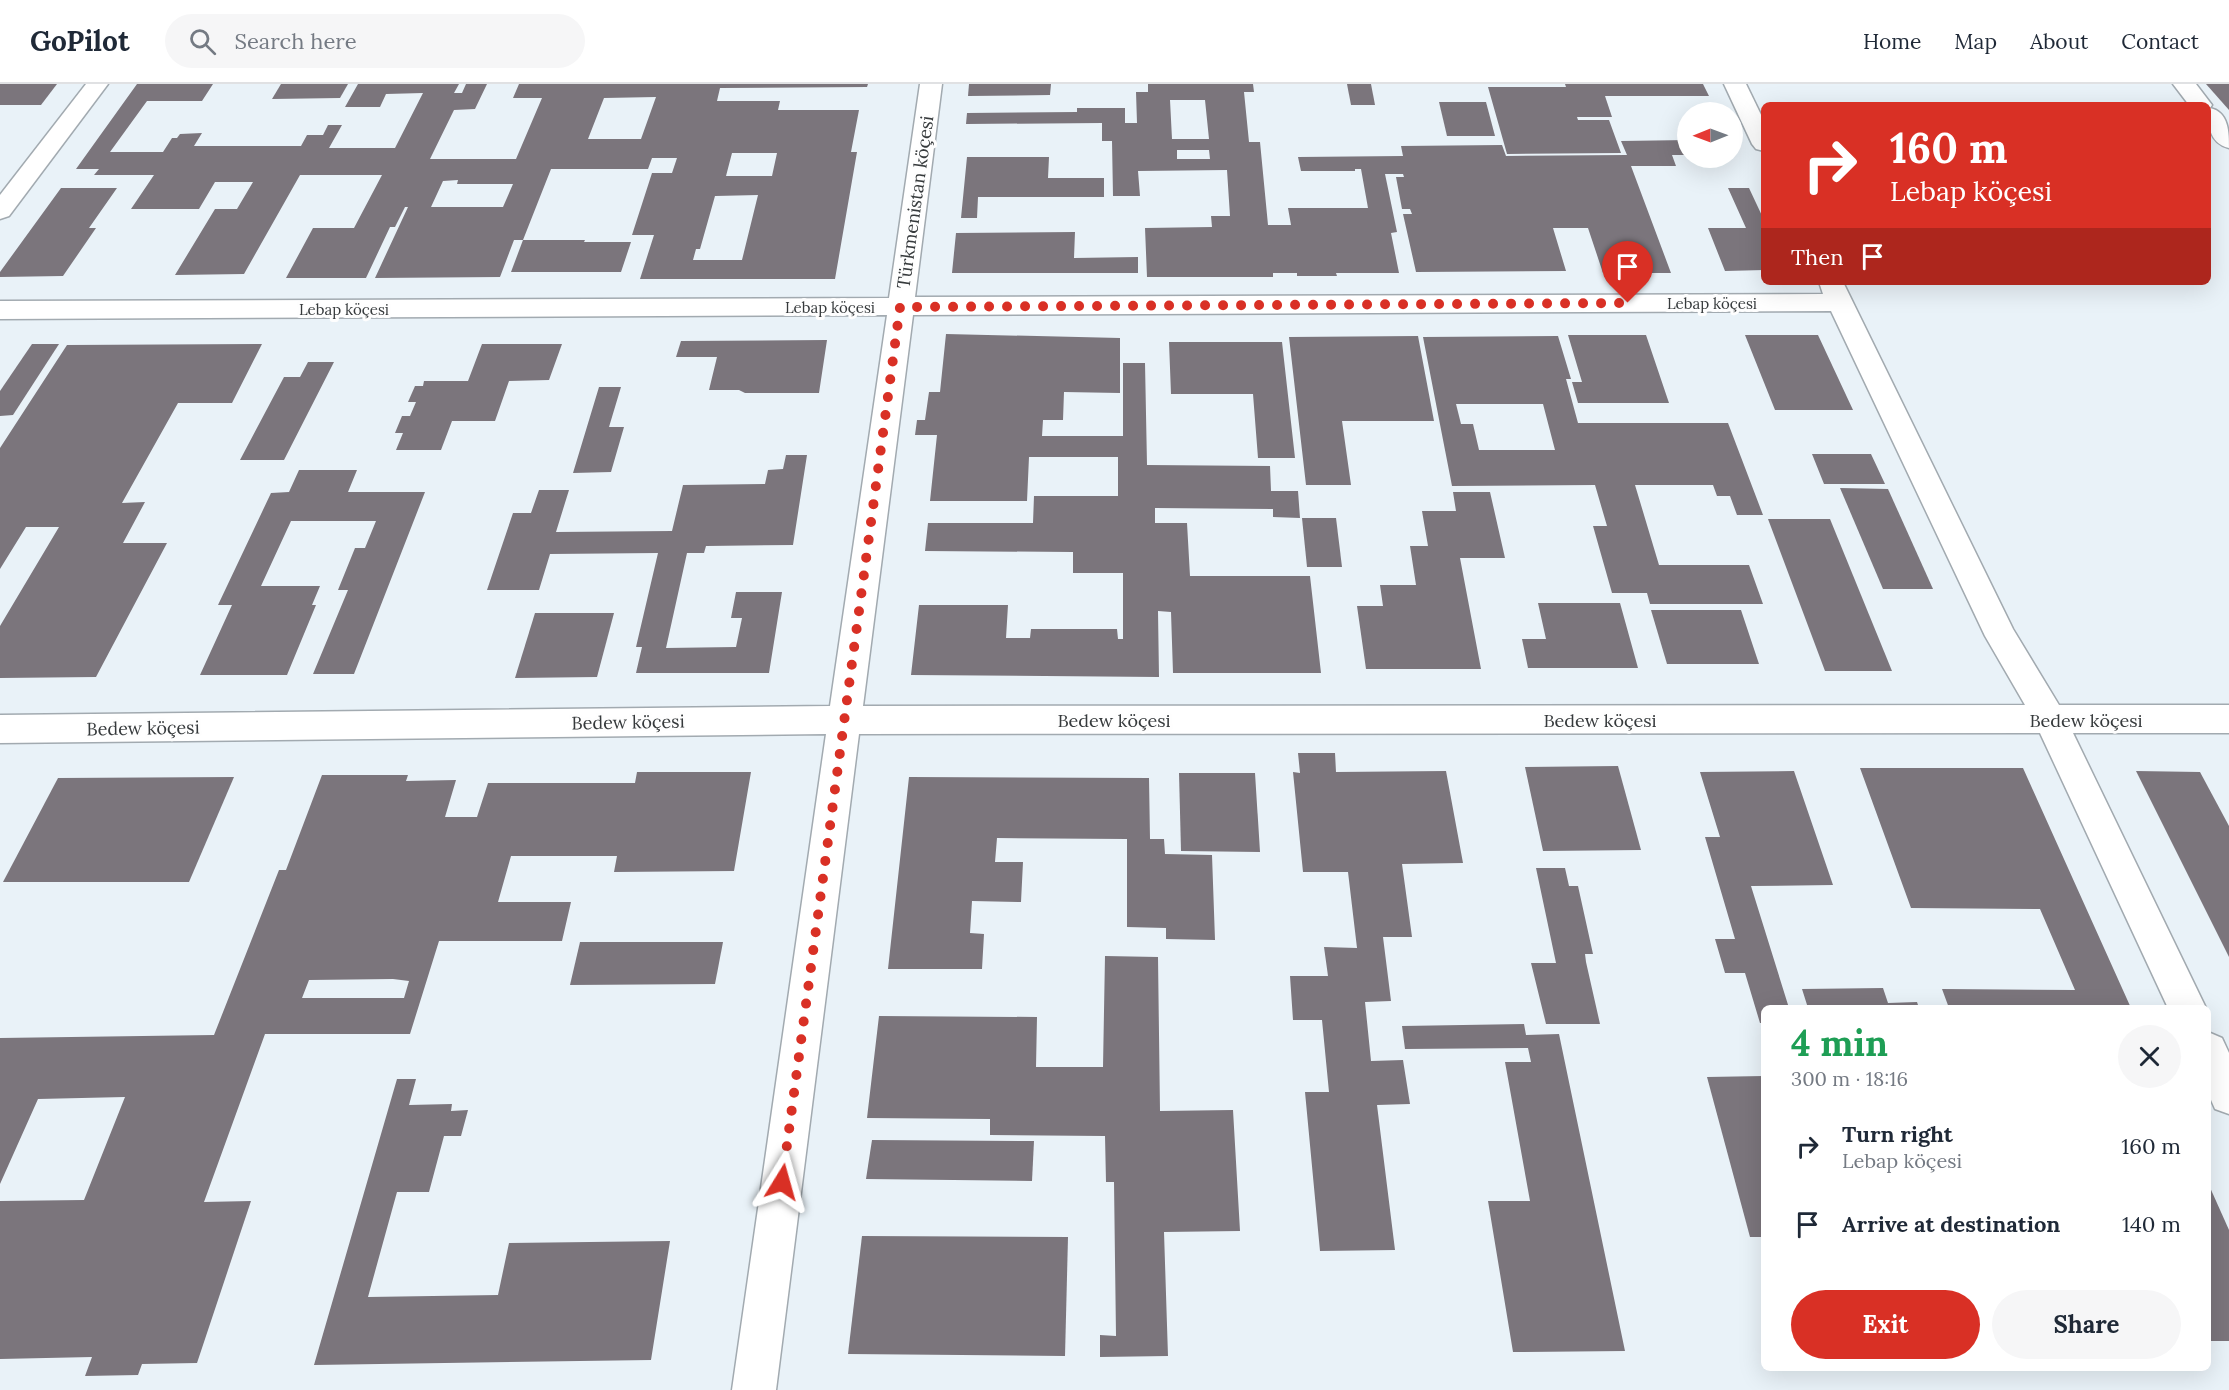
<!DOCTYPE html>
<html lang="en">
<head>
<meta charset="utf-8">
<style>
	body { margin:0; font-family:Lora,serif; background:#f6f6f7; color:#1f2937; height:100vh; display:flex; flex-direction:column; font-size:22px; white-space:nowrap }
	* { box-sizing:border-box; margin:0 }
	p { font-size:20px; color:#747a83 }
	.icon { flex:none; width:33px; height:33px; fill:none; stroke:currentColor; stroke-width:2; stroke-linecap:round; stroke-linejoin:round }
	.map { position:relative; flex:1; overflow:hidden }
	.side { position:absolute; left:1761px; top:921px; width:450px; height:366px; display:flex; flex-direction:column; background:#fff; border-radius:9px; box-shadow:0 6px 24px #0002 }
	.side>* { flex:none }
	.banner { position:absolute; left:1761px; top:18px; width:450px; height:183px; border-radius:9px; box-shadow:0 6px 24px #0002; background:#d93025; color:#fff; overflow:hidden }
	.needle { width:39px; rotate:269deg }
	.buttons { position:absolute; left:1677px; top:18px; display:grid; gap:12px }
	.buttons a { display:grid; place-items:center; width:66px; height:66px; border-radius:50%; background:#fff; box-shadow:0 6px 24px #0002; font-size:30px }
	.pin { position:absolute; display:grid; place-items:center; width:51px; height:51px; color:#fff; margin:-62px -26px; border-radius:50% 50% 50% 0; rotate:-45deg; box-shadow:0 0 6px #0007 }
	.pin .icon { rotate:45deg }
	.me { position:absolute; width:66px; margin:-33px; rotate:8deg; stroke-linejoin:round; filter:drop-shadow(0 0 4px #0008) }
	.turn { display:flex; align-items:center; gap:21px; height:126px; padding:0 30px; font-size:27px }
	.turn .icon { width:78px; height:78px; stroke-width:2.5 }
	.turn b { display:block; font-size:42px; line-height:51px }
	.then { display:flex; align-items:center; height:57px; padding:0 30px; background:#0003; gap:12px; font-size:22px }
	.round { display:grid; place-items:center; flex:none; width:63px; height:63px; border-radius:32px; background:#f6f6f7 }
	.overview { display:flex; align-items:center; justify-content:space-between; height:102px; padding:0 30px }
	h1 { font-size:36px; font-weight:700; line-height:45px; color:#1e9e55 }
	.primary-button { display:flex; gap:12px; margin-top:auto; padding:12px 30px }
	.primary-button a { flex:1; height:69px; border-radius:36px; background:#d93025; color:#fff; font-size:24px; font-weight:700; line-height:69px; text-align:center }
	.primary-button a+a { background:#f6f6f7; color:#1f2937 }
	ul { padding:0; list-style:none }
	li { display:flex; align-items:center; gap:18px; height:78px; padding:0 30px }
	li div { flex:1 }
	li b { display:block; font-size:22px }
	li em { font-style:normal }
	header { display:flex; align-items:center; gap:36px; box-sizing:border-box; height:84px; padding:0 30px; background:#fff; border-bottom:2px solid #e0e1e3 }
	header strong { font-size:28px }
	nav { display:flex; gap:33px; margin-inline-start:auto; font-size:21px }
	.search { width:420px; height:54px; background:#f6f6f7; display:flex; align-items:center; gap:15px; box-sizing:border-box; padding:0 21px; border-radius:33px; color:#747a83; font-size:22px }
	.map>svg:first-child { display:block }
</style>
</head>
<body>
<header>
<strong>GoPilot</strong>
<div class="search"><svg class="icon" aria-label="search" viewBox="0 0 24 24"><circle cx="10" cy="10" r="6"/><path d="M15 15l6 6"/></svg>Search here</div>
<nav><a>Home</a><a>Map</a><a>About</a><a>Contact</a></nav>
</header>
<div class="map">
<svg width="2229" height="1306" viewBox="0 0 2229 1306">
	<rect width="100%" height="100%" fill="#e9f2f8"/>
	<g fill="#7b757c" fill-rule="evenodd">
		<path d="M0 0H57L41 21H0Z"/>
		<path d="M137 0H213L202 17H147L110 68H163L172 54H177L180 50 202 49 194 62H301L307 51H323L328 41H342L329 64H395L423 9 386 10 380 23H345L358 0H459L454 9H462L466 0H487L475 25 454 26 430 75H516L542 14H513L519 0H868L867 3 720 4 717 17H780L778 26H859L851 68H857L835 195H640L654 151H632L652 89H672L677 74H652L648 85H551L523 156H514L500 193 375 194 408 123H405L395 143H390L366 194H286L313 144H354L382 91H300L244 190 175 191 215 125H237L253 98H215L199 125H131L154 91H94L99 85H76ZM656 13 641 55H588L604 14ZM732 69H777L772 92H726ZM458 96 457 100H513L503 123H431L443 97ZM758 111 742 176H693L696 165H700L715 112Z"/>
		<path d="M281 0H348L340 14 272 15Z"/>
		<path d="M969 0H1051L1050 11 968 12Z"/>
		<path d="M1148 0H1253L1254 8H1244L1249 58H1260L1268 141H1291L1288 124H1368L1361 85H1355V87H1301L1298 73 1403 72 1401 62 1502 61 1506 72 1627 71 1621 57 1688 56V71H1672L1676 82H1631L1671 189H1603L1588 144H1553L1566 187 1416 188 1403 130H1412L1410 125H1402L1396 93H1404L1403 90H1385L1397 148 1391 149 1399 189H1336L1337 192H1297V189H1273V193H1147L1145 144 1212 143 1211 132H1230L1227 86 1138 87 1140 112H1113L1112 57H1102V39L966 40 967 29 1077 28V24H1125V39H1137L1136 8H1148ZM1170 16H1205L1209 55H1172ZM1177 66H1209L1210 75H1177Z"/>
		<path d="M1347 0H1371L1375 21H1351Z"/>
		<path d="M1565 0H1703L1709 12H1605L1612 33H1577L1578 36H1609L1621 69 1507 70 1488 3H1566Z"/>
		<path d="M2206 0H2229V26Z"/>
		<path d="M1439 18H1486L1495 52H1447Z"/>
		<path d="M967 73H1049L1048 94H1104V113H978L977 134H961Z"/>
		<path d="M61 104H117L89 144H96L63 192 0 193V188Z"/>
		<path d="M1728 104H1749L1764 136V186L1725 187 1708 144H1746Z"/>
		<path d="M1075 148 1074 174 1138 173V189H952L956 149Z"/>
		<path d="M523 156H585L584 158H631L621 188H511Z"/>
		<path d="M946 250 1120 254V309L1064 308 1063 336H1043L1042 352H1123V279H1145L1147 381 1270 382 1271 407H1298L1300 434 1273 433V425L1155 424V439H1187L1190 492H1310L1321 589H1173L1171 528 1158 527 1159 593 911 591 919 521H1008L1006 554H1030L1031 545H1117L1118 555H1123V489H1073V468L925 467 928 439H1033L1034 412H1118V373H1029L1027 417H930L937 351H915L917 336H925L929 308H940Z"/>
		<path d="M1568 251H1646L1669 319H1578L1572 298H1582Z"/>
		<path d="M1745 251H1818L1853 326H1775Z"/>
		<path d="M1418 252 1434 337H1342L1351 401H1306L1289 253Z"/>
		<path d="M1558 252 1571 295H1566L1578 339H1728L1763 431H1737L1730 412H1717L1713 401H1635L1659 481H1749L1763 520H1650L1647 509H1612L1593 442H1607L1595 401 1452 402 1423 253ZM1456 320H1543L1555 366H1479L1473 340H1461Z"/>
		<path d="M827 256 819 309H745L739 306H709L717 273H676L681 257Z"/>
		<path d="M1169 258H1282L1295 374H1258L1253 310H1171Z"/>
		<path d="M32 260H59L13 331 0 332V307Z"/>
		<path d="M262 260 232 319H178L122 419 145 418 123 459H167L96 593 0 594V542L59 443H26L0 485V364L67 261Z"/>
		<path d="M482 260H562L549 296 509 297 495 337H452L441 366H396L403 349H395L402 332H410L416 318H408L415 302H423L424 297H468Z"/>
		<path d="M308 278H334L284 376H240L284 293H300Z"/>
		<path d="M599 303H621L609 343H624L611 388 573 389Z"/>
		<path d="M1812 370H1871L1885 400H1824Z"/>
		<path d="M786 371H807L793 461 706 462 704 469H687L666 564 736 563 742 534H731L736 508H782L769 589H636L642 563H636L658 469 550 470 539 506H487L513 429H531L539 406H569L556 448 672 447 683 401 765 400 768 386 783 385Z"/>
		<path d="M299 386H357L348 408H425L354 590H313L348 506H338L355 464H365L376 437H291L261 502H320L312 521H316L287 591H200L232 521H218L271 409 289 408Z"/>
		<path d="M1840 404 1888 405 1933 505H1883Z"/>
		<path d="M1453 408H1490L1505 474H1460L1481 585H1366L1357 522H1383L1380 501H1416L1410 462H1428L1422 427H1456Z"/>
		<path d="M1302 434H1336L1342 483H1307Z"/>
		<path d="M1768 435H1830L1892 587H1825Z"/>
		<path d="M1538 519H1620L1638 584H1528L1522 555H1546Z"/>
		<path d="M1651 526H1741L1759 580H1667Z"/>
		<path d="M535 529H614L597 593 515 594Z"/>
		<path d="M1298 669H1335L1336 688 1446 687 1463 779 1402 780 1412 853H1383L1391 917 1365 918 1371 977 1403 976 1410 1020 1377 1021 1395 1166 1320 1167 1305 1008H1329L1322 936H1293L1290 892H1328L1324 863 1357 864 1348 788H1303L1293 688 1300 689Z"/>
		<path d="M1618 682 1641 766 1543 767 1525 683Z"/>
		<path d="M1860 684H2023L2131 924H1949L1942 905 2075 906 2040 825 1911 824Z"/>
		<path d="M1794 687 1833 801 1751 802 1789 924H1764V939H1760L1745 889H1725L1715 855H1735L1705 753H1720L1700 688Z"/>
		<path d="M2136 687 2200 688 2229 742V873Z"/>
		<path d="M637 688H751L734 787 614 788 617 772H511L498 818H571L562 857H439L410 950H265L204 1118 251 1117 197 1279 142 1280 138 1291 85 1292 92 1273 0 1275V1117L84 1116 125 1013 38 1015 0 1100V954L214 951 279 786H286L322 691H408L406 697 456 696 445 733H477L488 699H635ZM393 895 409 897 404 914H302L309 896Z"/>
		<path d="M1179 689H1255L1260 768 1181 767Z"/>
		<path d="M234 693 189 798H3L58 694Z"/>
		<path d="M909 693 1149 694 1150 755H1164L1165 770 1212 771 1215 856 1166 855V844L1127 843V755L997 754 995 778H1023L1021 818 972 817 970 849 984 850 982 885H888Z"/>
		<path d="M1536 784H1565L1569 802H1578L1593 870H1585L1586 878 1600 940H1546L1531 879H1556Z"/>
		<path d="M580 858H723L715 900 570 901Z"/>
		<path d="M1105 872 1158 873 1160 1027 1233 1026 1240 1147 1164 1148 1168 1272 1100 1273V1251L1116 1252 1114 1098H1106L1105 1052 990 1051V1035L867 1034 879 932 1037 933 1036 983H1103Z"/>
		<path d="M1883 904 1888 919 1917 918 1919 924H1808L1802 905Z"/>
		<path d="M1524 940 1526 951 1559 950 1625 1267 1513 1268 1488 1117H1530L1505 978H1531L1528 964 1405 965 1402 942Z"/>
		<path d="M1764 992V1153H1750L1707 993Z"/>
		<path d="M397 995H416L409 1021 452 1020 451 1027 468 1026 461 1052H444L429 1108H397L368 1213 498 1211 509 1159 670 1157 651 1276 314 1281Z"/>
		<path d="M872 1056 1034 1057 1032 1097 866 1095Z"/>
		<path d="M2208 1099 2229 1146V1257H2208Z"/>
		<path d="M862 1152 1068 1153 1065 1272 848 1270Z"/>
	</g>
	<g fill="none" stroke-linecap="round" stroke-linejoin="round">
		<g stroke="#a2aab0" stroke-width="3">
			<g id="minor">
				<path d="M86 0H108L9 132 0 135V111Z"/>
				<path d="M920 0H942L915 213 1823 210 1819 198H1843L2013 545 2059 621H2229V649H2073L2206 924H2168L2040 649 859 650 776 1306H732L826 650 0 659V631L830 622 887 231 0 235V217L889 214ZM1831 227 1985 552 2025 621 863 622 913 231Z"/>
				<path d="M1724 0H1746L1764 37V67L1756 65 1752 60Z"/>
				<path d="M2173 0H2196L2212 21 2210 24C2229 28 2229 49 2229 64 2208 59 2208 39 2208 21H2189Z"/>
				<path d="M2208 948 2222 954 2229 969V1030L2215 1025 2208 1009Z"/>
			</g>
		</g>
		<use href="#minor" fill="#fff" fill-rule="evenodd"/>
	</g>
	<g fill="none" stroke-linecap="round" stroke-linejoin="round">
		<path stroke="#d93025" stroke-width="10" stroke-dasharray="0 18" d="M782 1098 900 223 1628 219"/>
	</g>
	<g text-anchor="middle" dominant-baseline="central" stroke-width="6" stroke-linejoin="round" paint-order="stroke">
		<g font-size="15" fill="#363a3c" stroke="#fefefe">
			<text x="1712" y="219">Lebap köçesi</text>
			<text x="830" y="223">Lebap köçesi</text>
			<text x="344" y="225">Lebap köçesi</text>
		</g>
		<g font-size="18" fill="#363a3c" stroke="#fefefe">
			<text transform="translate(915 118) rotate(-82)">Türkmenistan köçesi</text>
			<text x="1114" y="636">Bedew köçesi</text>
			<text x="1600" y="636">Bedew köçesi</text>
			<text x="2086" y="636">Bedew köçesi</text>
			<text transform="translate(628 638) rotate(-1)">Bedew köçesi</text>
			<text transform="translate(143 644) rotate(-1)">Bedew köçesi</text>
		</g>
	</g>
</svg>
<div class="buttons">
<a><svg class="needle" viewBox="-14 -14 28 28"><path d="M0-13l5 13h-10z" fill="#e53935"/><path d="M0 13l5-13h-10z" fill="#747a83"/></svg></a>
</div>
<div class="pin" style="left:1628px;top:219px;background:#d93025"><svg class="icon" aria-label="arrive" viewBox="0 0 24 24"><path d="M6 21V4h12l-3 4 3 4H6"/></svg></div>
<svg class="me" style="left:782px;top:1098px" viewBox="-20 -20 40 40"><path d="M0-17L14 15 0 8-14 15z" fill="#d93025" stroke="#fff" stroke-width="4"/></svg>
<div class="banner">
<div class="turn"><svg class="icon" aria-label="right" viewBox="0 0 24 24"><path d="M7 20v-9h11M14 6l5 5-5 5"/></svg><div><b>160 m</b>Lebap köçesi</div></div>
<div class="then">Then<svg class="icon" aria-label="arrive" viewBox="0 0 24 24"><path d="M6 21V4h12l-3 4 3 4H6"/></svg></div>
</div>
<section class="side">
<div class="overview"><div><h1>4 min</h1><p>300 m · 18:16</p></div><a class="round"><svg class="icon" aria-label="close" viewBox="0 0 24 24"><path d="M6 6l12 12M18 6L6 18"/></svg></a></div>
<ul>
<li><svg class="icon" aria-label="right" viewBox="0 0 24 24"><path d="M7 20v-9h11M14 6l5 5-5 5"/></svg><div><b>Turn right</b><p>Lebap köçesi</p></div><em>160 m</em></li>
<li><svg class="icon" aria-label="arrive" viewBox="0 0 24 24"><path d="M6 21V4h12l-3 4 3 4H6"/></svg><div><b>Arrive at destination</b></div><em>140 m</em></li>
</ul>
<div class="primary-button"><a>Exit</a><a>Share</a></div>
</section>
</div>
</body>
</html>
